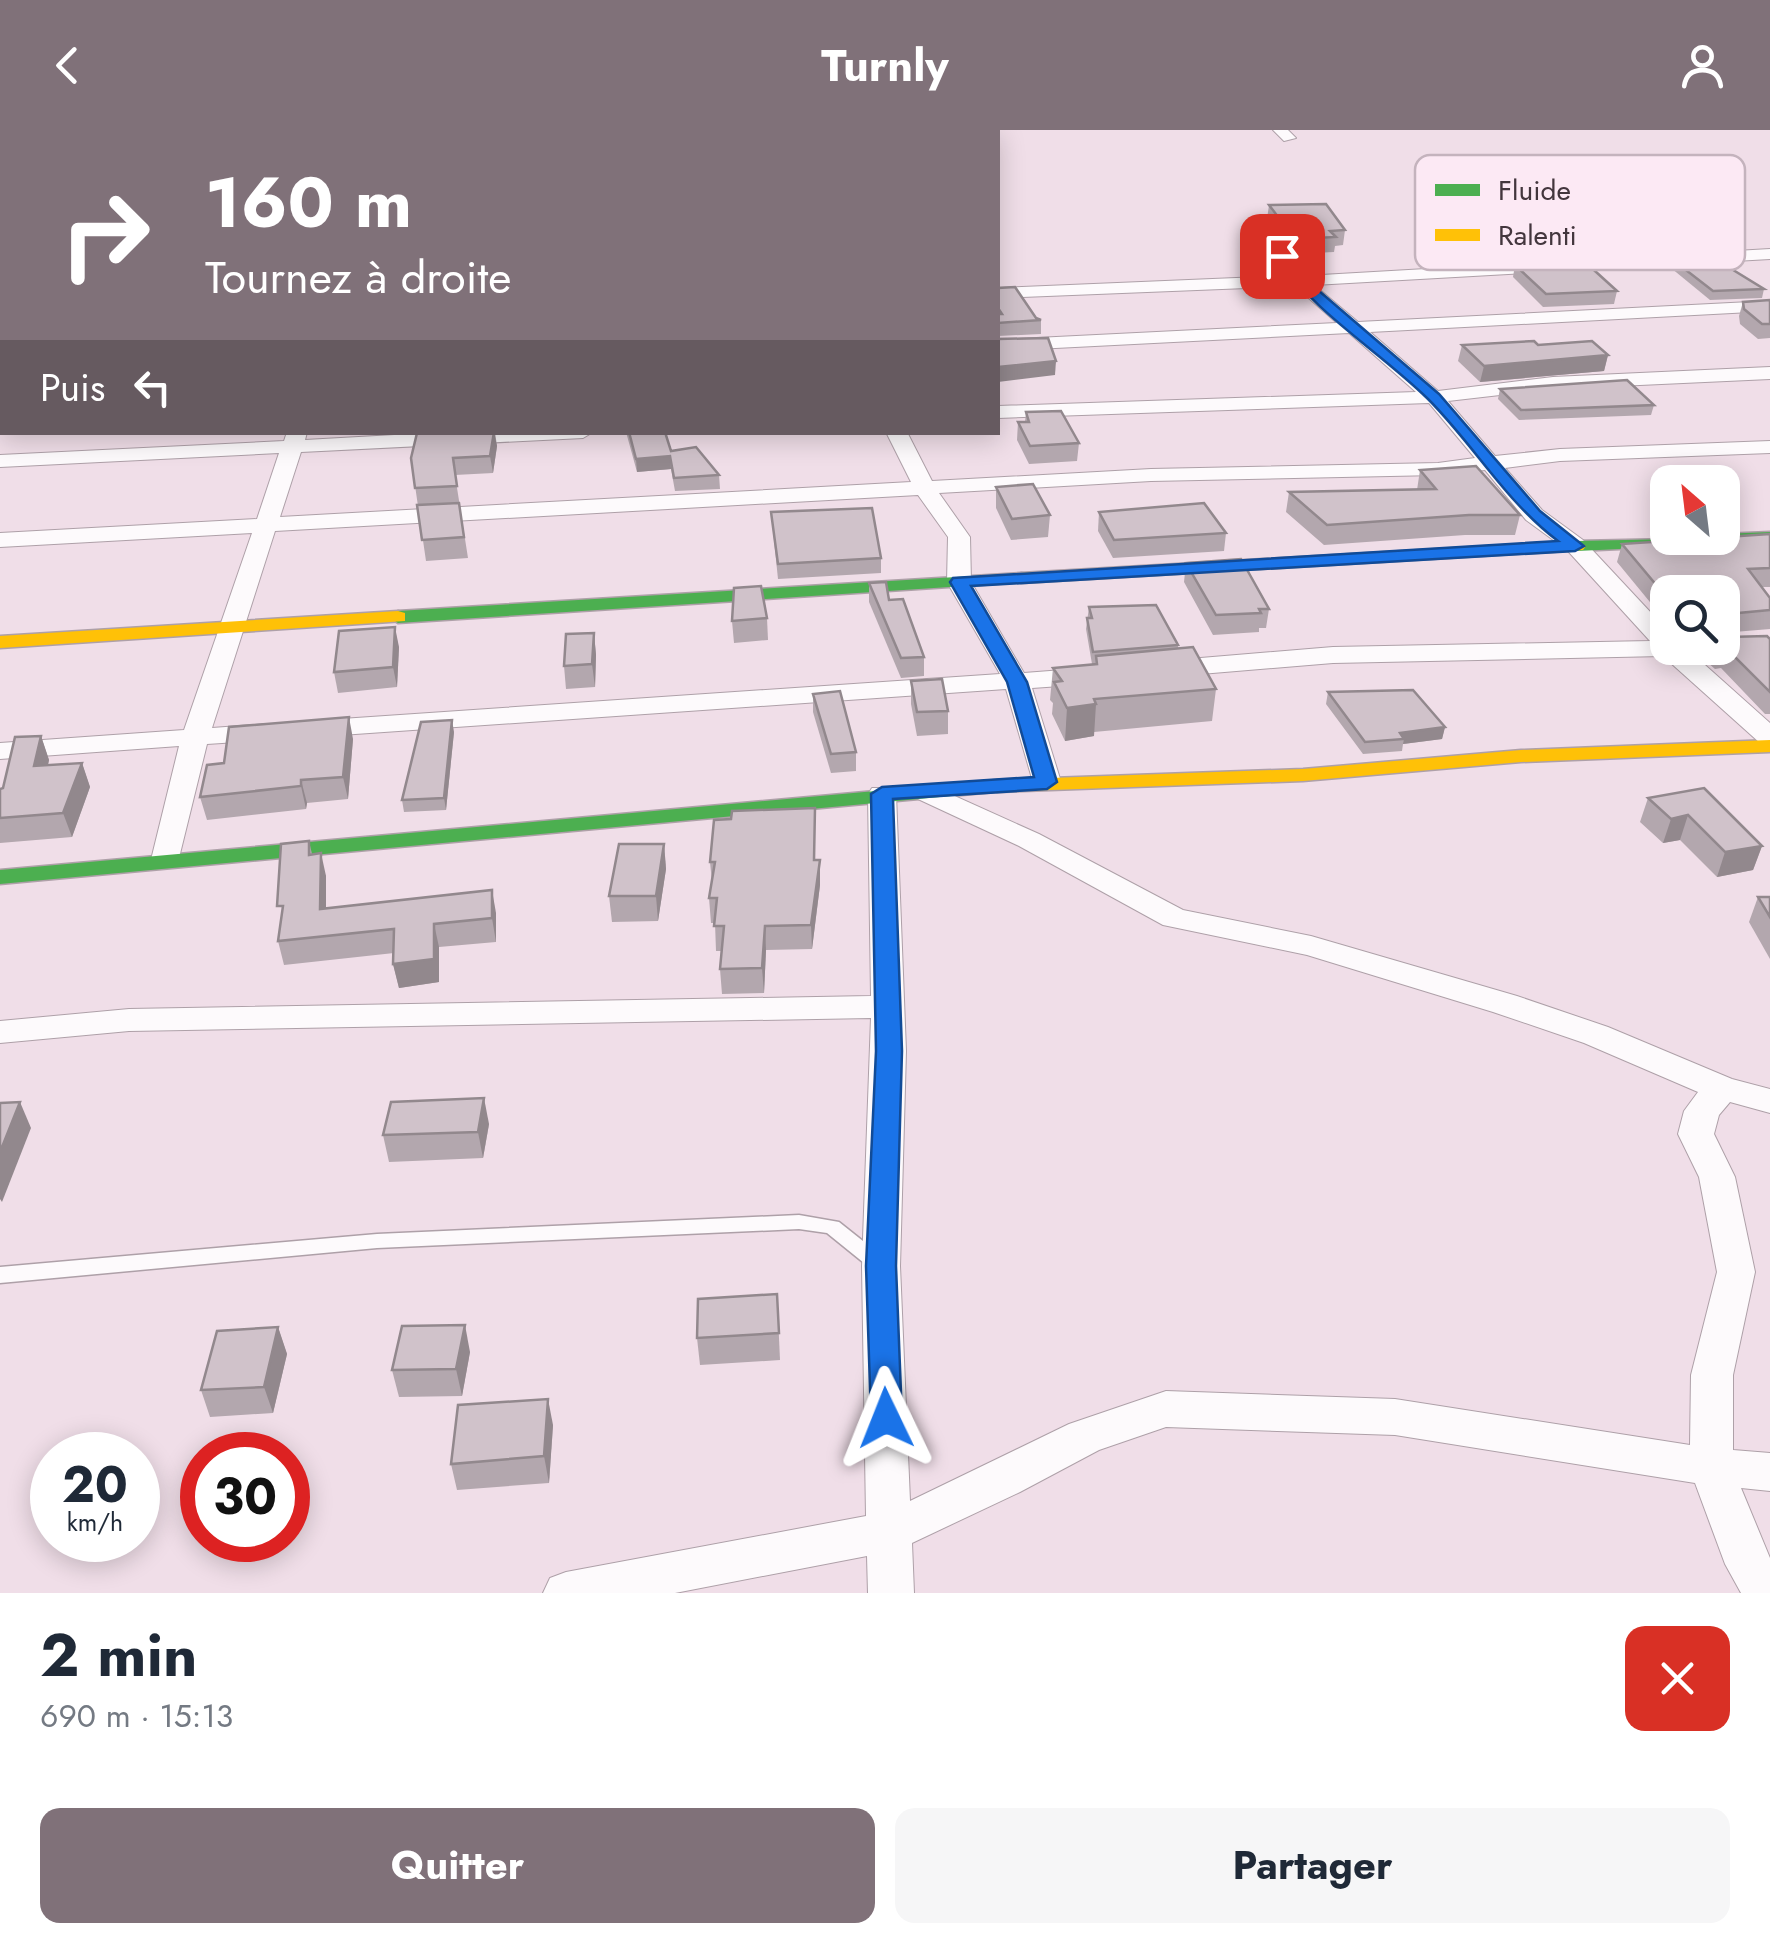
<!DOCTYPE html>
<html lang="fr">
<head>
<meta charset="utf-8">
<style>
	body { margin:0; font-family:Jost,sans-serif; background:#f6f6f7; color:#1f2937; height:100vh; display:flex; flex-direction:column; font-size:38px; white-space:nowrap }
	* { box-sizing:border-box; margin:0 }
	p { font-size:32px; color:#747a83 }
	.icon { flex:none; width:55px; height:55px; fill:none; stroke:currentColor; stroke-width:2; stroke-linecap:round; stroke-linejoin:round }
	.map { position:relative; height:1463px; overflow:hidden }
	.details { display:flex; flex-direction:column; background:#fff; flex:1 }
	.details>* { flex:none }
	.hud { position:absolute; left:0px; top:0px; width:1000px; height:305px; box-shadow:0 5px 25px #0003; background:#807179; color:#fff; overflow:hidden }
	.needle { width:65px; rotate:332deg }
	.fabs { position:absolute; left:1650px; top:335px; display:grid; gap:20px }
	.fabs a { display:grid; place-items:center; width:90px; height:90px; border-radius:20px; background:#fff; box-shadow:0 5px 25px #0003; font-size:50px }
	.speed { position:absolute; left:30px; top:1302px; display:flex; gap:20px; font-size:50px; font-weight:700; text-align:center }
	.speed>* { display:grid; place-content:center; width:130px; height:130px; border-radius:50%; background:#fff; box-shadow:0 5px 25px #0003; line-height:1 }
	.speed small { font-size:25px; font-weight:400 }
	.speed .limit { border:15px solid #d22; background:#fff; color:#111 }
	.pin { position:absolute; display:grid; place-items:center; width:85px; height:85px; color:#fff; margin:-42px; border-radius:20px; box-shadow:0 5px 15px #0006 }
	.me { position:absolute; width:110px; margin:-55px; rotate:358deg; stroke-linejoin:round; filter:drop-shadow(0 0 8px #0008) }
	.turn { display:flex; align-items:center; gap:35px; height:210px; padding:0 40px; font-size:45px }
	.turn .icon { width:130px; height:130px; stroke-width:2.5 }
	.turn b { display:block; font-size:70px; line-height:85px }
	.then { display:flex; align-items:center; height:95px; padding:0 40px; background:#0003; gap:20px; font-size:38px }
	.round { display:grid; place-items:center; flex:none; width:105px; height:105px; border-radius:20px; background:#f6f6f7 }
	.head { display:flex; align-items:center; justify-content:space-between; height:170px; padding:0 40px }
	h1 { font-size:60px; font-weight:700; line-height:75px }
	.action { display:flex; gap:20px; margin-top:auto; padding:20px 40px }
	.action a { flex:1; height:115px; border-radius:20px; background:#807179; color:#fff; font-size:40px; font-weight:700; line-height:115px; text-align:center }
	.action a+a { background:#f6f6f7; color:#1f2937 }
	header { display:flex; justify-content:space-between; align-items:center; height:130px; padding:0 40px; background:#807179; color:#fff; font-size:45px; font-weight:700 }
	.map>svg:first-child { display:block }
</style>
</head>
<body>
<header><svg class="icon" aria-label="back" viewBox="0 0 24 24"><path d="M15 5l-7 7 7 7"/></svg>Turnly<svg class="icon" aria-label="person" viewBox="0 0 24 24"><circle cx="12" cy="8" r="4"/><path d="M4 21q1-7 8-7t8 7"/></svg></header>
<div class="map">
<svg width="1770" height="1463" viewBox="0 0 1770 1463">
	<rect width="100%" height="100%" fill="#f0dee8"/>
	<g fill="none" stroke-linecap="round" stroke-linejoin="round">
		<g stroke="#aea0a8" stroke-width="3">
			<path id="lane" d="M799 1085 839 1092 883 1127 886 1132 883 1137 876 1140 869 1137 827 1103 799 1099 377 1118 0 1153V1137L377 1104Z"/>
		</g>
		<g stroke="#aea0a8" stroke-width="2">
			<g id="street">
				<path d="M40 0H59L60 2H42Z"/>
				<rect x="799" y="0" width="14" height="2"/>
				<path d="M1273 0H1288L1296 8 1284 11Z"/>
				<path d="M1265 96 1271 98 1304 146 1770 119V129L1314 155 1358 192 1770 171V181L1370 202 1438 261 1553 247 1770 237V249L1553 259 1448 271 1495 326 1560 319 1770 311V323L1560 331 1505 338 1542 380 1583 410 1668 501V518H1686L1770 593V615L1760 613 1663 526 1333 533 1165 547 1152 539 1165 531 1333 517 1650 511 1567 420 1526 390 1485 340 1438 345 1151 351 939 363 970 407 971 452 1024 543 1089 538 1102 546 1089 554 1032 558 1061 652 1057 658H1037L1033 652 1006 559 312 607 298 599 312 591 1000 544 947 452 948 407 918 365 275 401 212 598 266 594 280 602 266 610 207 614 177 736H155L151 730 179 616 0 629V613L184 600 252 403 0 417V403L257 389 279 323 0 337V325L284 311 287 302H307L305 310 448 302H593L583 308 301 322 280 387 911 352 886 302H907L932 351 1151 339 1438 333 1475 328 1429 273 998 288V276L1416 262 1349 203 998 221V210L1337 193 1295 156 998 168V158L1287 146 1257 101Z"/>
				<path d="M0 199 2 200V211H0Z"/>
				<rect x="0" y="262" width="2" height="12"/>
				<path d="M928 654 1039 704 1183 780 1311 806 1517 866 1608 897 1732 949 1770 959V983L1730 972 1719 985 1714 1004 1735 1047 1755 1142 1733 1245V1320L1770 1323V1361L1741 1358 1770 1428V1463H1741L1725 1434 1695 1353 1395 1305 1166 1297 1099 1320 1020 1362 912 1413 914 1463H868L867 1426 675 1463H543L550 1448 566 1442 866 1386 862 1136 871 888 129 901 0 913V891L129 879 871 866 868 664 872 658H892L896 664 906 921 900 1136 910 1371 1069 1294 1166 1261 1395 1269 1690 1315 1691 1245 1717 1142 1699 1047 1678 1004 1684 981 1698 962 1584 913 1493 882 1307 825 1163 795 1019 716 918 669 914 663 918 657Z"/>
			</g>
		</g>
		<g stroke="#aea0a8" stroke-width="3">
			<g id="fast">
				<path d="M1770 402V412L1577 421 1568 416 1577 411 1722 408V404Z"/>
				<path d="M1021 443 1027 444V452L398 493 389 487 398 481Z"/>
				<path d="M997 650 1005 651 1008 656 1005 661 0 754V740Z"/>
			</g>
		</g>
		<g stroke="#aea0a8" stroke-width="3">
			<g id="slow">
				<path d="M1577 411 1586 416 1583 420 1021 453 1012 448 1021 443Z"/>
				<path d="M398 481 405 483V491L0 518V506Z"/>
				<path d="M1770 610V622L1521 632 1303 651 997 662 986 656 997 650 1303 639 1521 620Z"/>
			</g>
		</g>
		<use href="#lane" fill="#fdfafc" fill-rule="evenodd"/>
		<use href="#street" fill="#fdfafc" fill-rule="evenodd"/>
		<use href="#fast" fill="#4caf50" fill-rule="evenodd"/>
		<use href="#slow" fill="#ffc107" fill-rule="evenodd"/>
	</g>
	<g fill="#b3a7ae">
		<path d="M1269 75 1345 100 1343 115 1335 116 1334 122 1293 124 1267 89Z"/>
		<path d="M1608 78 1694 111 1691 120 1651 122 1606 86Z"/>
		<path d="M1498 94 1566 119 1564 127 1496 131 1480 115 1482 107 1501 106 1497 102Z"/>
		<rect x="0" y="113" width="2" height="65"/>
		<path d="M1673 130 1764 159 1762 168 1710 170 1671 138Z"/>
		<path d="M1515 135 1617 161 1614 174 1543 177 1513 147Z"/>
		<path d="M998 158 1036 188 1041 190V204L998 206Z"/>
		<path d="M1770 170V208L1758 209 1740 194 1739 186 1743 172Z"/>
		<path d="M1462 215H1538L1608 225 1604 241 1480 252 1458 231Z"/>
		<path d="M1500 259 1654 275 1651 285 1519 290 1498 269Z"/>
		<path d="M1026 282 1079 313 1077 331 1029 334 1017 310 1018 292H1025Z"/>
		<path d="M495 302 497 316 493 343 455 345 468 428 426 431 411 328 417 303Z"/>
		<path d="M626 302H665L671 321 719 345 720 359 675 361 671 339 637 342Z"/>
		<path d="M1420 340 1520 385 1515 405H1465L1324 415 1286 382 1289 362 1417 360Z"/>
		<path d="M996 357 1050 385 1048 407 1011 410 996 378Z"/>
		<path d="M771 382 881 428V443L778 449Z"/>
		<path d="M1099 382 1226 403 1224 421 1113 428 1098 401Z"/>
		<path d="M1770 404V457H1761L1770 468V499L1722 503V462H1668V494L1617 432 1622 414Z"/>
		<path d="M1186 433 1269 479 1266 498H1259V502L1213 505 1184 452Z"/>
		<path d="M869 453 889 470 924 527V546L901 548 869 472Z"/>
		<path d="M1089 477 1178 515V519L1216 559 1212 591 1094 602V606L1065 611 1052 584 1053 573 1050 570 1053 538 1092 534 1086 499Z"/>
		<path d="M767 488 768 510 734 513 732 491Z"/>
		<path d="M594 503 596 525 595 557 566 559 564 536Z"/>
		<path d="M1728 507 1770 509V584H1765L1721 538 1715 539 1691 518H1722Z"/>
		<path d="M399 517 397 557 338 563 334 542Z"/>
		<path d="M911 551 948 581V604L917 606 911 574Z"/>
		<path d="M1328 562 1445 597 1442 609 1403 614 1402 621 1363 624 1326 574Z"/>
		<path d="M813 564 856 622V641L831 643 813 582Z"/>
		<path d="M454 602 446 680 404 682 402 670Z"/>
		<path d="M41 606 49 630 48 635 82 633 90 657 72 707 0 713V659L3 658Z"/>
		<path d="M353 609 348 669 307 673 306 679 207 690 200 667Z"/>
		<path d="M1648 668 1762 716 1753 740 1717 747 1680 710 1663 713 1640 692Z"/>
		<path d="M309 711 312 724 326 746V778L496 783V812L439 817V852L399 858 393 834 394 823 284 835 278 811Z"/>
		<path d="M664 714 666 739 658 791 612 792 609 766Z"/>
		<path d="M820 730V755L812 819 766 820 764 863 722 864 720 839 721 821H716L715 793H711L709 768 712 752 710 732Z"/>
		<path d="M1758 767H1770V829L1749 792Z"/>
		<path d="M489 994 483 1028 389 1032 383 1005Z"/>
		<path d="M777 1164 780 1230 700 1235 697 1208Z"/>
		<path d="M278 1197 287 1224 273 1283 210 1287 201 1260Z"/>
		<path d="M470 1222 462 1266 399 1267 392 1240Z"/>
		<path d="M553 1295 549 1353 457 1360 451 1334Z"/>
	</g>
	<g fill="#92888d">
		<path d="M1608 225 1604 241 1480 252 1484 236Z"/>
		<path d="M1056 231 1055 245 998 252V237Z"/>
		<path d="M494 302 497 316 493 343 490 326Z"/>
		<path d="M670 326 671 339 637 342 636 329Z"/>
		<path d="M395 497 399 517 397 557 393 537Z"/>
		<path d="M594 503 596 525 595 557 592 534Z"/>
		<path d="M1096 574 1094 606 1065 611 1067 578Z"/>
		<path d="M349 587 353 609 348 669 343 647Z"/>
		<path d="M452 590 454 602 446 680 444 668Z"/>
		<path d="M1445 597 1442 609 1403 614 1404 609 1400 603Z"/>
		<path d="M41 606 49 630 42 660 34 636Z"/>
		<path d="M82 633 90 657 72 707 63 683Z"/>
		<path d="M301 650 307 673 306 679 301 656Z"/>
		<path d="M1688 685 1680 710 1663 713 1671 689Z"/>
		<path d="M664 714 666 739 658 791 656 766Z"/>
		<path d="M1762 716 1753 740 1717 747 1725 722Z"/>
		<path d="M321 723 326 746V802L320 779Z"/>
		<path d="M820 730V755L812 819 811 795Z"/>
		<path d="M492 760 496 783V812L492 788Z"/>
		<path d="M434 794 439 817V852L399 858 393 834Z"/>
		<path d="M765 796 766 820 764 863 762 838Z"/>
		<path d="M484 968 489 994 483 1028 478 1002Z"/>
		<path d="M20 972 31 998 2 1072 0 1069V1022Z"/>
		<path d="M465 1195 470 1222 462 1266 456 1239Z"/>
		<path d="M278 1197 287 1224 273 1283 264 1257Z"/>
		<path d="M548 1269 553 1295 549 1353 544 1326Z"/>
	</g>
	<g fill="#d0c2ca" stroke="#92888d" stroke-width="2.5">
		<path d="M0 0H14V2H2V30L0 25Z"/>
		<path d="M93 0H128L129 2H93Z"/>
		<path d="M1326 74 1345 100 1330 101 1336 107 1295 109 1269 75Z"/>
		<path d="M0 113H2V163H0L1 133H0Z"/>
		<path d="M1712 127 1764 159 1713 161 1673 130Z"/>
		<path d="M1584 131 1617 161 1546 164 1515 135Z"/>
		<path d="M1015 157 1036 188 1041 190 998 193V184H1002L998 178V158Z"/>
		<path d="M1770 170V194H1762L1744 179 1743 172Z"/>
		<path d="M1048 208 1056 231 998 237V209Z"/>
		<path d="M1534 211 1538 215 1592 211 1608 225 1484 236 1462 215Z"/>
		<path d="M1627 250 1654 275 1521 280 1500 259Z"/>
		<path d="M1061 281 1079 313 1030 316 1018 292H1029L1026 282Z"/>
		<path d="M494 302 490 326 453 328 457 356 415 358 411 328 417 303Z"/>
		<path d="M629 302H665L671 321 696 317 719 345 674 348 670 326 636 329Z"/>
		<path d="M1476 336 1520 385H1469L1327 395 1289 362 1436 359 1420 340Z"/>
		<path d="M1033 354 1050 385 1012 389 996 357Z"/>
		<path d="M459 373 464 407 422 410 417 375Z"/>
		<path d="M1204 373 1226 403 1114 410 1099 382Z"/>
		<path d="M872 378 881 428 778 434 771 382Z"/>
		<path d="M1770 404V438L1748 439 1770 468V480L1728 484 1724 495 1722 496V462H1668V469L1622 414Z"/>
		<path d="M1241 429 1269 479H1259L1261 483 1216 485 1186 433Z"/>
		<path d="M886 452 889 470 903 469 924 527 901 528 869 453Z"/>
		<path d="M761 456 767 488 732 491 734 458Z"/>
		<path d="M1156 475 1178 515 1093 522 1087 488H1092L1089 477Z"/>
		<path d="M395 497 393 537 334 542 339 501Z"/>
		<path d="M594 503 592 534 564 536 566 504Z"/>
		<path d="M1722 504 1728 507 1767 506 1770 509V562L1727 519H1721L1719 518H1722Z"/>
		<path d="M1193 517 1216 559 1094 569 1096 574 1067 578 1054 552 1062 551 1053 538 1097 534 1096 526Z"/>
		<path d="M942 549 948 581 917 582 911 551Z"/>
		<path d="M1413 560 1445 597 1400 603 1404 609 1365 612 1328 562Z"/>
		<path d="M840 561 856 622 831 624 813 564Z"/>
		<path d="M349 587 343 647 301 650V656L200 667 207 635 224 633 229 597Z"/>
		<path d="M452 590 444 668 402 670 421 592Z"/>
		<path d="M41 606 34 636 82 633 63 683 0 688V659L3 658 15 607Z"/>
		<path d="M1704 658 1762 716 1725 722 1688 685 1671 689 1648 668Z"/>
		<path d="M815 678 814 730H820L811 795 765 796 762 838 720 839 724 796H714L717 768H709L715 732H710L714 690 731 689 732 681Z"/>
		<path d="M309 711V725L321 723 320 779 492 760V788L434 794V829L393 834 394 799 278 811 283 776H277L281 714Z"/>
		<path d="M619 714H664L656 766H609Z"/>
		<path d="M1758 767H1770V787Z"/>
		<path d="M484 968 478 1002 383 1005 391 972Z"/>
		<path d="M20 972 0 1022V973Z"/>
		<path d="M777 1164 779 1203 697 1208 698 1169Z"/>
		<path d="M465 1195 456 1239 392 1240 402 1196Z"/>
		<path d="M278 1197 264 1257 201 1260 217 1201Z"/>
		<path d="M548 1269 544 1326 451 1334 458 1275Z"/>
	</g>
	<path fill="#1a73e8" stroke="#114b97" stroke-width="2.5" d="M1282 122 1304 148 1439 264 1540 381 1584 416 1575 421 971 456 1027 552 1057 652 1047 659 893 669 902 921 896 1136 902 1288 898 1297 886 1301 875 1297 871 1288 866 1136 876 921 871 664 882 657 1034 647 1007 552 950 452 953 448 1558 411C1506 372 1474 315 1428 269 1378 220 1315 184 1276 126Z"/>
	<rect x="1415" y="25" width="330" height="115" rx="15" fill="#fce9f4" stroke="#c4b3bd" stroke-width="2.5"/>
	<rect x="1435" y="54" width="45" height="12" fill="#4caf50"/>
	<rect x="1435" y="99" width="45" height="12" fill="#ffc107"/>
	<g font-size="28" fill="#43363d">
		<text x="1498" y="70">Fluide</text>
		<text x="1498" y="115">Ralenti</text>
	</g>
</svg>
<div class="fabs">
<a><svg class="needle" viewBox="-14 -14 28 28"><path d="M0-13l5 13h-10z" fill="#e53935"/><path d="M0 13l5-13h-10z" fill="#747a83"/></svg></a>
<a><svg class="icon" aria-label="search" viewBox="0 0 24 24"><circle cx="10" cy="10" r="6"/><path d="M15 15l6 6"/></svg></a>
</div>
<div class="speed"><div>20<small>km/h</small></div><div class="limit">30</div></div>
<div class="pin" style="left:1282px;top:126px;background:#d93025"><svg class="icon" aria-label="arrive" viewBox="0 0 24 24"><path d="M6 21V4h12l-3 4 3 4H6"/></svg></div>
<svg class="me" style="left:886px;top:1288px" viewBox="-20 -20 40 40"><path d="M0-17L14 15 0 8-14 15z" fill="#1a73e8" stroke="#fff" stroke-width="4"/></svg>
<div class="hud">
<div class="turn"><svg class="icon" aria-label="right" viewBox="0 0 24 24"><path d="M7 20v-9h11M14 6l5 5-5 5"/></svg><div><b>160 m</b>Tournez à droite</div></div>
<div class="then">Puis<svg class="icon" aria-label="left" viewBox="0 0 24 24"><path d="M17 20v-9H6M10 6l-5 5 5 5"/></svg></div>
</div>
</div>
<section class="details">
<div class="head"><div><h1>2 min</h1><p>690 m · 15:13</p></div><a class="round" style="background:#d93025;color:#fff"><svg class="icon" aria-label="close" viewBox="0 0 24 24"><path d="M6 6l12 12M18 6L6 18"/></svg></a></div>
<div class="action"><a>Quitter</a><a>Partager</a></div>
</section>
</body>
</html>
